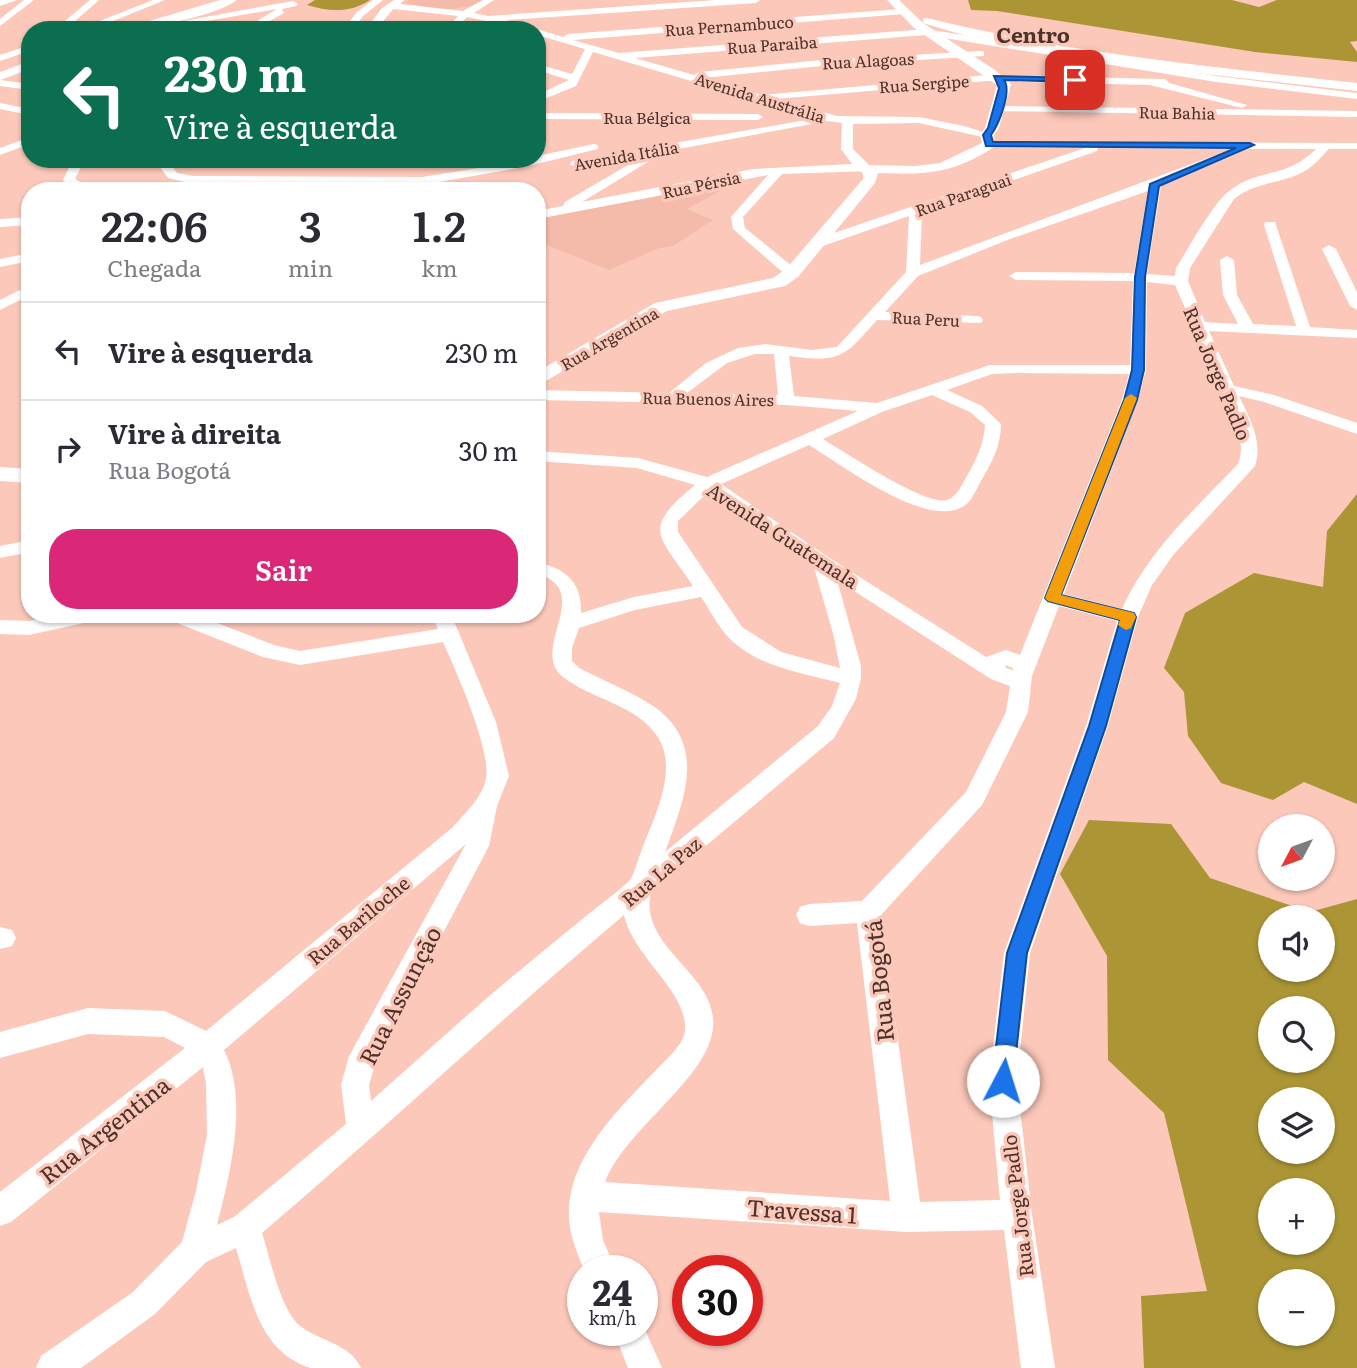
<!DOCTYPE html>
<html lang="pt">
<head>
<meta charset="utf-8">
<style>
	body { margin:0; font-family:Literata,serif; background:#f7f7f7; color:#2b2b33; height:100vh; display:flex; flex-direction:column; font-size:26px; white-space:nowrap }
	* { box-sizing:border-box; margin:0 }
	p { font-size:23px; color:#7c7c81 }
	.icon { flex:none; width:38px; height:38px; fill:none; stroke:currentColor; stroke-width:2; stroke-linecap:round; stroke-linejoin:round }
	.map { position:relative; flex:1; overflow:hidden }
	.side { position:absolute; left:21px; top:182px; width:525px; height:441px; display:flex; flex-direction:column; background:#fff; border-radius:28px; box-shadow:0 2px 5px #0004 }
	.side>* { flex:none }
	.hud { position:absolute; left:21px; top:21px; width:525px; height:147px; border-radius:28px; box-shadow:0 2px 5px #0004; background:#0b6e4f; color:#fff; overflow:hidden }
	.needle { width:46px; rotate:229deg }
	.fabs { position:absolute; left:1258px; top:814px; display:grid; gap:14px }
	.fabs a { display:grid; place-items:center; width:77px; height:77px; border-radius:50%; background:#fff; box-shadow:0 2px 5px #0004; font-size:35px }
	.speed { position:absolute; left:567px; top:1255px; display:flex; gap:14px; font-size:35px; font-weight:700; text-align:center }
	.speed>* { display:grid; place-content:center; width:91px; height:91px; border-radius:50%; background:#fff; box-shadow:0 2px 5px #0004; line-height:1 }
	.speed small { font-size:18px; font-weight:400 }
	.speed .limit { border:10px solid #d22; background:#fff; color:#111 }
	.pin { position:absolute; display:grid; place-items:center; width:60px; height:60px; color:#fff; margin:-30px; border-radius:14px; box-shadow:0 4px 10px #0006 }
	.me { position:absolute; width:77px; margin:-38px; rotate:5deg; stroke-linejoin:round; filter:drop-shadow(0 0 5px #0008) }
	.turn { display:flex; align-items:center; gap:24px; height:147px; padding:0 28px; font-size:32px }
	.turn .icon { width:91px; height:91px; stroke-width:2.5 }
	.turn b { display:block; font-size:49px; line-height:60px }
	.eta { display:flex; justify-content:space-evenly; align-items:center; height:119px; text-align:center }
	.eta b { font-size:42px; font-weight:600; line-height:49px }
	.button { display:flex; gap:14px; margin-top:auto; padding:14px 28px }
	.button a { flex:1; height:80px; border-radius:28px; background:#db2777; color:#fff; font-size:28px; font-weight:600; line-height:80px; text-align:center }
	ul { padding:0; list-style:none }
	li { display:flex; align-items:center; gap:21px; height:98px; padding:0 28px; border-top:2px solid #e1e1e2 }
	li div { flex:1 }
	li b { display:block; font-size:26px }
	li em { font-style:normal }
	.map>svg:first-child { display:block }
</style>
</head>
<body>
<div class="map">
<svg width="1357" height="1368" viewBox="0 0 1357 1368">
	<rect width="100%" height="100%" fill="#fcc8ba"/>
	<g fill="#f4baaa">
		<path d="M409 0H484L476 5 444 10 405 3Z"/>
		<path d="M742 179 687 209 713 220 673 246 659 248 609 270 537 241V219Z"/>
	</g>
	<g fill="#ab9535" fill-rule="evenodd">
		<path d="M315 0H370C351 13 329 12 307 5Z"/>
		<path d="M968 0H1232L1259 7 1277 0H1357V41L1350 42 1357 52V62L1255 52 997 11 971 10Z"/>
		<path d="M1357 494V804L1304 782 1273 800 1221 783 1188 736 1184 692 1164 668 1185 613 1254 573 1323 587 1327 531Z"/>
		<path d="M1089 820 1171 824 1210 878 1310 912 1357 899V1368H1144L1141 1296 1207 1291 1164 1113 1108 1060 1107 956 1060 874ZM1270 917H1323V970H1270ZM1270 1008H1323V1060H1270ZM1323 1099V1152H1270V1099ZM1270 1190H1323V1242H1270ZM1270 1281H1323V1334H1270Z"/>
	</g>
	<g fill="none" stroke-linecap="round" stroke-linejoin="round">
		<g fill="#fff" fill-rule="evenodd">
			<path d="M24 0H34L0 26V19Z"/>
			<path d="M90 0H99L65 30H54Z"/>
			<path d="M153 0H165L91 30H77Z"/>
			<path d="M373 0H383L363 16 353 30H343L357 12Z"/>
			<path d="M394 0H404L400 4 463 11 483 0H494L474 13 488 16 716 0H760L756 3 507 20 510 22 505 25 467 17 455 30H445L458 16 393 9 376 30H366L381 9Z"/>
			<path d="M293 1 298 4 296 6 282 9 284 13 254 30H242L277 9 183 25 178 22Z"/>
			<path d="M901 9 906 12 904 14 573 40 619 53 926 29 1216 76 1357 93V99L1216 82 926 35 635 58 694 75 699 72 822 60 981 51 984 52V56L822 66 703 78 762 95 988 75 1165 79 1169 83 1247 105 1242 108 1150 85 988 81 775 99 837 116 919 117 964 126 993 135 987 138 919 123 853 124V149L869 165V171L782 174 743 217 745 228 797 270 799 273 792 277 787 276 733 229 731 217 768 175 537 219V211L563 206 565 202 643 156 576 168 570 164 572 161 817 118 593 52 576 86 537 102V95L569 80 537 70V64L572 74 585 49 537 35V30H535L537 29 563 37 568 34ZM828 121 842 123 841 149 852 164 753 169 582 202 656 157 657 153Z"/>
			<path d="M30 45V51L0 61V55Z"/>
			<path d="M0 80 30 84V90L0 86Z"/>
			<path d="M0 103 30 109V115L0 109Z"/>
			<path d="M998 106 1357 111V117L994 111V107Z"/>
			<path d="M537 113 758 114 763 117 758 120 537 119Z"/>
			<path d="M30 137V144L0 155V148Z"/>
			<path d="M985 142 1357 143V149H1329C1321 157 1313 167 1303 172 1280 184 1255 182 1234 199L1190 268 1188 281 1205 322 1238 324 1223 295 1220 260 1227 256 1234 260 1237 295 1253 324 1296 326 1264 225 1265 222H1275L1310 327 1357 330V338L1209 331 1234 386 1274 395 1357 423V434L1264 402 1239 396C1250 419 1263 441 1255 466L1174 554 1152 585 1138 617 1108 726 1030 953 1017 1081 1032 1215 1055 1368H1021L1004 1230 907 1232 599 1212 603 1240 616 1270H584C577 1252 569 1235 569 1215 568 1156 621 1107 658 1068 668 1058 684 1044 685 1030 688 992 633 957 624 915 501 1019 384 1129 262 1233 270 1258 280 1308 299 1325 318 1341 350 1343 361 1368 346 1368 325 1368 311 1368 258 1352 250 1294 236 1248L206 1262 155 1314 81 1368H36L41 1356 133 1292 182 1242 196 1191 207 1135 206 1084 203 1067 11 1222 0 1226V1192L185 1048 164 1037 88 1034 0 1058V1032L88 1008 165 1011 206 1031 453 827C465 813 483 797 486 778 491 749 456 671 443 642L300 665 263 657 167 619 164 614H194L274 645 300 651 438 629 431 614H451L496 722 509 776 497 806 489 846 376 1060 369 1085 371 1101C420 1058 468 1013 518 972 544 950 570 929 596 908 607 899 619 891 629 881 635 874 637 861 641 852 653 819 680 769 657 736 637 705 591 699 563 677 528 650 596 590 537 574V562C566 569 582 582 581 613L634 597 693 586C659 535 640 530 695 485L637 468 537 461V451L638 458 707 477 858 411 787 405 537 400V390L669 393 706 363 738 348 765 344 812 350 837 347 906 272 909 216 823 246H813V240L1085 148 989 147 983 144ZM1098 148 1232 149 920 265 922 212 1097 151ZM1248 149H1316C1285 179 1263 168 1233 188 1214 200 1189 248 1176 268L1175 276 1147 274 1161 186ZM1148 191 1134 273 1016 272 1009 276 1016 280 1133 281 1130 365H990L877 403 794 396 789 356C841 363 844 357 877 320L981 323 983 320 981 317 976 316 885 312 918 276 1010 239ZM1147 282 1175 285 1234 420C1240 436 1244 448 1238 464 1195 509 1148 551 1122 609L1064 594 1138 400 1146 370ZM755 354H774L778 395 687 393 727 363ZM1015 373 1129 374 1122 400 1020 655 1006 650 986 657 828 557 721 484 809 445C842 465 927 530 964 506 972 501 977 488 982 479 992 462 1001 445 1001 424L982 406 947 390 992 374ZM932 395 970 412 985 425C984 444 976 460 967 476 962 484 957 497 947 500 927 507 843 451 823 439L882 412ZM709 491 813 564 834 637 840 668 781 652 742 627 678 532V521ZM837 580 991 679 1010 686 1006 712 966 792 862 901 809 904 800 907 796 915 800 923 809 926 857 923 890 1201 605 1182C626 1129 701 1084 712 1034 725 976 637 950 651 892L834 738 856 699 861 678V666ZM701 597C710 610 718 627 729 638 758 667 802 673 840 683L832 706 818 726 665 852C683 802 708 747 656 708 633 692 604 681 579 668L572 661V648L579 628 635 610ZM1059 606 1117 621 1086 726 1004 953 989 1081 1000 1200 920 1202 881 915 982 805 1028 712 1032 676ZM1005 665 1013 668V670L1006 668ZM466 844 349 1056 341 1085 346 1124 234 1217 217 1225C230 1174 249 1099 224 1050Z"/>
			<path d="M594 144 598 145V149L524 167 422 185 193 184 168 178 154 159H166L177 173 193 176 422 177 537 159V156Z"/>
			<path d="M73 159H85L75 179 97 191C82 191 73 192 63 180Z"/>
			<path d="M30 217V225L0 227V219Z"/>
			<path d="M1329 245 1336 249 1357 292V310L1350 306 1322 249Z"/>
			<path d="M30 253V261L0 267V259Z"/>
			<path d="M30 285V295L0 310V300Z"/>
			<path d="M30 540V552L0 558V546Z"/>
			<path d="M60 614H103L100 619 93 621 29 635 0 634V620L29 621Z"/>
			<path d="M0 927 12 930 16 938 12 946 0 949Z"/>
			<path d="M642 1323 662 1368H628L613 1330H642Z"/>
		</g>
		<g fill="#fff" fill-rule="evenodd">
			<path d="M0 0H17L0 6Z"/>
			<path d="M220 0H237C216 16 146 30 119 30Z"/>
			<path d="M887 0H899L923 23V19L927 18C1068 53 1213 67 1357 83V91L1169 70 970 37 923 23 995 70 1011 84 999 128 994 135V147C953 174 926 175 878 173L875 183 798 277 785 286 667 311 537 386V372L655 303 773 278 786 269 863 179V174L858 168 860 165 916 166 940 163 982 143 980 135 985 128 997 85 913 27Z"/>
			<path d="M30 61V69L0 80V72Z"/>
			<path d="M0 467 30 469V483L0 481Z"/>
		</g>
	</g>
	<path fill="#1a73e8" stroke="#114b97" stroke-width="2" d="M994 76 1075 78 1079 80 1075 82 1004 80C1012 91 999 124 991 135L993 142 1250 143 1254 145 1159 186 1145 277 1144 370 1137 400 1061 595 1134 613 1136 617 1106 726 1027 953 1013 1081 1010 1088 1003 1091 995 1088 992 1081 1007 953 1089 726 1120 620 1048 601 1045 598 1124 400 1132 370 1135 277 1150 184 1236 148 986 146 983 135 988 128 999 88Z"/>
	<path fill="#f59e0b" d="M1131 394 1137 398 1061 595 1134 613 1136 617 1131 628 1126 630 1118 625 1120 620 1048 601 1045 598 1125 398Z"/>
	<g text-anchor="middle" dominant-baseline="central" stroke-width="7" stroke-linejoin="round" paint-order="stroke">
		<g font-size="16" fill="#4c322b" stroke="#fcc8ba">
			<text transform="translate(729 25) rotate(-4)">Rua Pernambuco</text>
			<text transform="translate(772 44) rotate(-4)">Rua Paraiba</text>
			<text transform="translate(868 60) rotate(-3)">Rua Alagoas</text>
			<text transform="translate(924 83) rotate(-4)">Rua Sergipe</text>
			<text transform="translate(760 97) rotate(17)">Avenida Austrália</text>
			<text transform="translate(1177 112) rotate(1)">Rua Bahia</text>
			<text x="647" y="117">Rua Bélgica</text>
			<text transform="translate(626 155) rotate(-10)">Avenida Itália</text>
			<text transform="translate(701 184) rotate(-12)">Rua Pérsia</text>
			<text transform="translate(963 194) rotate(-19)">Rua Paraguai</text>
			<text transform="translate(926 318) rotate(3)">Rua Peru</text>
			<text transform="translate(609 338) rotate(-30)">Rua Argentina</text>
			<text transform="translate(708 398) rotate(1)">Rua Buenos Aires</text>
		</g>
		<g font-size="19" fill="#4c322b" stroke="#fcc8ba">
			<text transform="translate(1218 373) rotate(67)">Rua Jorge Padlo</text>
			<text transform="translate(783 535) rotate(33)">Avenida Guatemala</text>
			<text transform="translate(661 871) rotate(-40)">Rua La Paz</text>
			<text transform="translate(358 920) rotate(-40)">Rua Bariloche</text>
			<text transform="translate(1017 1206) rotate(-97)">Rua Jorge Padlo</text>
		</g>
		<g font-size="21" font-weight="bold" fill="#4c322b" stroke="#fcc8ba">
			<text x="1033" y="33">Centro</text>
		</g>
		<g font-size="23" fill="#4c322b" stroke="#fcc8ba">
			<text transform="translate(878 981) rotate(-96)">Rua Bogotá</text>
			<text transform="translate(399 995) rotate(-63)">Rua Assunção</text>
			<text transform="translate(104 1129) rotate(-38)">Rua Argentina</text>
			<text transform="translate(802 1210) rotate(4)">Travessa 1</text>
		</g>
	</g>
</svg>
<div class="fabs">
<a><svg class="needle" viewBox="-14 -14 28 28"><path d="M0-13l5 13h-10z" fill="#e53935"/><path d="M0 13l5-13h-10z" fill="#7c7c81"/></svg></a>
<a><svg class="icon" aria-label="sound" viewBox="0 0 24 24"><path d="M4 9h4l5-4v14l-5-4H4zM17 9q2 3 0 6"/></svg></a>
<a><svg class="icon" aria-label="search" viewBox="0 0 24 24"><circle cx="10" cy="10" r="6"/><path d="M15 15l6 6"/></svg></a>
<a><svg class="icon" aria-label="layers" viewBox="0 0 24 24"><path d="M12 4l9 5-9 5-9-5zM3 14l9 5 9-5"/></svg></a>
<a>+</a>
<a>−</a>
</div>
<div class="speed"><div>24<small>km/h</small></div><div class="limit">30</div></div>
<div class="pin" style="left:1075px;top:80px;background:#d93025"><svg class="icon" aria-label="arrive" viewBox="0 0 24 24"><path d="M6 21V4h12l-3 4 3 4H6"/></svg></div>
<svg class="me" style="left:1003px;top:1081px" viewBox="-20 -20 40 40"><circle r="19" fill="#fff"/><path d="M0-13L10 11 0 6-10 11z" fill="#1a73e8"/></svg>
<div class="hud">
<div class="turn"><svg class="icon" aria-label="left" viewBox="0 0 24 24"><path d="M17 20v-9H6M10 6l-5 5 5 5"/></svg><div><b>230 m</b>Vire à esquerda</div></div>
</div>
<section class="side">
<div class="eta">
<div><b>22:06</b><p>Chegada</p></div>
<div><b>3</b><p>min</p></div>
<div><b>1.2</b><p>km</p></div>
</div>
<ul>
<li><svg class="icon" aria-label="left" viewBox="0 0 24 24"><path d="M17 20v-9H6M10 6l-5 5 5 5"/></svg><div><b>Vire à esquerda</b></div><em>230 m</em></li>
<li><svg class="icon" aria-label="right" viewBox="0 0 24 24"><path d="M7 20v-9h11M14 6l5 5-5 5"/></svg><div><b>Vire à direita</b><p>Rua Bogotá</p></div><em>30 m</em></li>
</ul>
<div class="button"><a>Sair</a></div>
</section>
</div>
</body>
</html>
